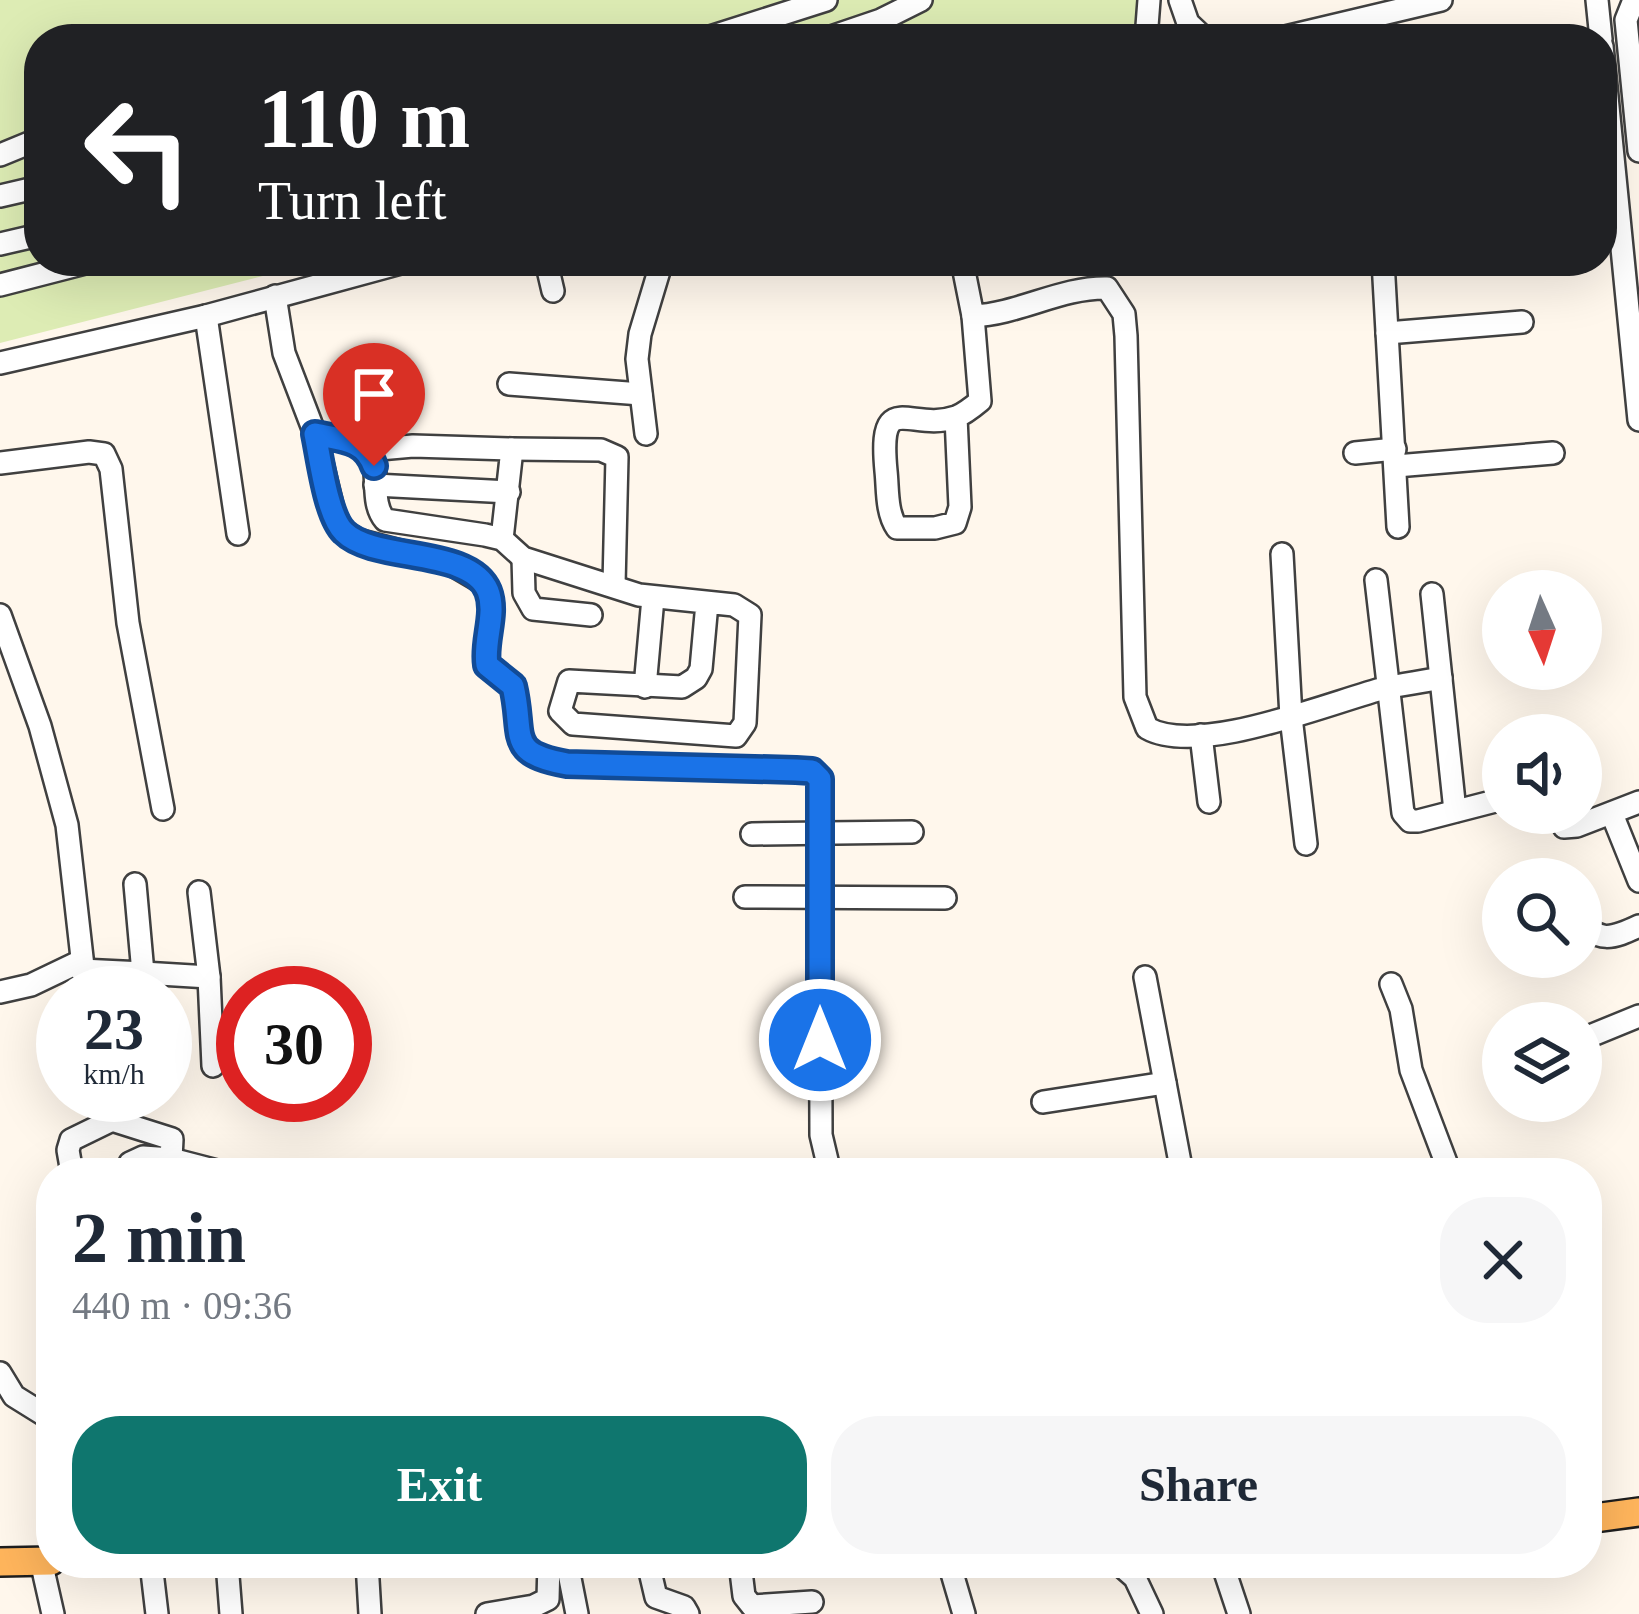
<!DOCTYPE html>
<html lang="en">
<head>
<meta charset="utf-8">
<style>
	body { margin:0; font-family:Georgia,serif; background:#f6f6f7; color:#1f2937; height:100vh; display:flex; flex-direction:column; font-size:45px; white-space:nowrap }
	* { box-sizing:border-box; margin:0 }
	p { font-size:39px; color:#747a83 }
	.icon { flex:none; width:66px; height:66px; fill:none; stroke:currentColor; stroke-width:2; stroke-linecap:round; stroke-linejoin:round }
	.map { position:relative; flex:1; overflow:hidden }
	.details { position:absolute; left:36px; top:1158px; width:1566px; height:420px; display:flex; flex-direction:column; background:#fff; border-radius:48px; box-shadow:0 12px 48px #0002 }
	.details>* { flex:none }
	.guide { position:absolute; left:24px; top:24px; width:1593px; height:252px; border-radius:48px; box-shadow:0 12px 48px #0002; background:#202124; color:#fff; overflow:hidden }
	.needle { width:78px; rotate:177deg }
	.fabs { position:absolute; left:1482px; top:570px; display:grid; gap:24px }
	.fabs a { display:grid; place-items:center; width:120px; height:120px; border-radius:50%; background:#fff; box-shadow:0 12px 48px #0002; font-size:60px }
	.speed { position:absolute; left:36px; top:966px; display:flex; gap:24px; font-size:60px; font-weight:700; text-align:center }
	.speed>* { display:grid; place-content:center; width:156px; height:156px; border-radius:50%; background:#fff; box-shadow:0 12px 48px #0002; line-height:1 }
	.speed small { font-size:30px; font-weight:400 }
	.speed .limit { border:18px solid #d22; background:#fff; color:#111 }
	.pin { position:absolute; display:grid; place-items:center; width:102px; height:102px; color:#fff; margin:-123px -51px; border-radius:50% 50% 50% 0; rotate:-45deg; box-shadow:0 0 12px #0007 }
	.pin .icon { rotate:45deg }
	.me { position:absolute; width:132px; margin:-66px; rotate:0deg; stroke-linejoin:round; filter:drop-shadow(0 0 9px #0008) }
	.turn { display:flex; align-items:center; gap:42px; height:252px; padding:0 36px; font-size:54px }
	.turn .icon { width:156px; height:156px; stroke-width:2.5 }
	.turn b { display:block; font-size:84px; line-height:102px }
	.round { display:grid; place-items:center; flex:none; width:126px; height:126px; border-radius:48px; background:#f6f6f7 }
	.summary { display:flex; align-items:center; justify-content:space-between; height:204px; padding:0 36px }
	h1 { font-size:72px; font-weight:800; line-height:90px }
	.action { display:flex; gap:24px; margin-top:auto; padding:24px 36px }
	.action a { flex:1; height:138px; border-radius:48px; background:#0f766e; color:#fff; font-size:48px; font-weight:800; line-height:138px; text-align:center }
	.action a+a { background:#f6f6f7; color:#1f2937 }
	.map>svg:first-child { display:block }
</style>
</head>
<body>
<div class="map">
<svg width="1639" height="1614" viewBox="0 0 1639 1614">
	<rect width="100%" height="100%" fill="#fff7ec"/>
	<path fill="#ddecb4" d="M0 0H1150L1155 39H39V261H322L0 343Z"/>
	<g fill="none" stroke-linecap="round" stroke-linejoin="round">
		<g stroke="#404040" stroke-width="26">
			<g id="minor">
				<path d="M1180 0 1188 23 1205 39"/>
				<path d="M1597 0 1601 39"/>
				<path d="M1634 0 1626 20 1639 151"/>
				<path d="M704 39 826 0"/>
				<path d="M825 39 881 20 921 0"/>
				<path d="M1146 39 1149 0"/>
				<path d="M1277 39 1441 0"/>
				<path d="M1602 46 1639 420"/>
				<path d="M0 155 39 139"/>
				<path d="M0 196 39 187"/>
				<path d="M0 244 39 235"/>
				<path d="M546 261 553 291"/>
				<path d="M962 261 973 316C1019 314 1061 287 1107 288L1124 314 1126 336 1135 697 1147 728C1198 757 1328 703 1385 688 1403 684 1422 682 1441 678"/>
				<path d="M1383 261 1398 527"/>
				<path d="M0 285 93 261"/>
				<path d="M275 296 284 353 315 434 334 513 343 531 358 540 451 564 485 584 491 598 487 665 513 686C526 736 505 753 567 763L796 770 812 771 820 779 821 1135 830 1173"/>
				<path d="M206 316 238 534"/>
				<path d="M1387 333 1522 322"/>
				<path d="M0 363 206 316 408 261"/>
				<path d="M509 384 641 394"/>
				<path d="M956 417 960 507 955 523 935 528H897C886 512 888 489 886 471 878 386 910 433 956 417 964 414 974 406 980 401L973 316"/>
				<path d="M315 434C329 437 351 438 363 446 385 463 367 499 385 520L485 535 502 539 523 558 639 595 734 605 750 615 745 723 736 736 573 724 560 711 569 681 682 687 696 678 701 669 707 603"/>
				<path d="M646 434 637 359 640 334 662 261"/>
				<path d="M512 449 601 450 617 457 614 585"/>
				<path d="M368 450 413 446 512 449 502 539"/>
				<path d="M1355 453 1395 449"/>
				<path d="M0 463 89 452 104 454 111 469 128 623 163 809"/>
				<path d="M1396 466 1553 453"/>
				<path d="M375 485 509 492"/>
				<path d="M1282 554 1291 717 1306 844"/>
				<path d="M523 558 524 593 533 609 591 615"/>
				<path d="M1376 580 1403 813 1410 821H1418L1503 799"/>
				<path d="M1432 594 1455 811"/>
				<path d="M0 615 40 726 67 825 86 993"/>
				<path d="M645 687 653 598"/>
				<path d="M1201 735 1209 802"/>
				<path d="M1557 813 1564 827 1577 826 1639 802"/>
				<path d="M1612 814 1639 881"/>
				<path d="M752 834 912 832"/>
				<path d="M745 897 945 898"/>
				<path d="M1581 916C1595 945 1614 938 1639 926"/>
				<path d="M81 970 143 973 135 884"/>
				<path d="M143 973 209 977 199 892"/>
				<path d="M209 977 213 1066"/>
				<path d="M1145 977 1182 1173"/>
				<path d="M1391 984 1401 1009 1411 1070 1450 1173"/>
				<path d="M0 992 31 985 79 962"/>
				<path d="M1590 1036 1639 1016"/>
				<path d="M107 1095 112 1120 172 1139 171 1159 143 1157 130 1163"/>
				<path d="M1043 1102 1165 1083"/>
				<path d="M171 1159 225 1173"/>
				<path d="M72 1173 68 1150 71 1140 112 1120"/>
				<path d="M0 1373 14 1396 51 1419"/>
				<path d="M41 1561 53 1614"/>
				<path d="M151 1563 157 1614"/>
				<path d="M227 1563 231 1614"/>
				<path d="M367 1563 370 1614"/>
				<path d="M567 1563 577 1614"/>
				<path d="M648 1563 656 1597 684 1607 688 1614"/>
				<path d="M740 1563 744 1596 752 1606 812 1602"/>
				<path d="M949 1563 964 1614"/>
				<path d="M1118 1563 1135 1578 1152 1614"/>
				<path d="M1222 1563 1239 1614"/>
				<path d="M487 1614 534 1606 548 1599 549 1563"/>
			</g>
		</g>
		<g stroke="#1e1e1e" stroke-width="32">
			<g id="major">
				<path d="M1587 1519 1639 1512"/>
				<path d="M0 1562 51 1561"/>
			</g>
		</g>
		<use href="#minor" stroke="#fff" stroke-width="21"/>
		<use href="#major" stroke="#ffb55c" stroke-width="27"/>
	</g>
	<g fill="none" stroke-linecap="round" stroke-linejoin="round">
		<g stroke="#114b97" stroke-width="30">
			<path id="route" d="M374 466C364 439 342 440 315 434 320 457 327 516 344 532 374 562 470 547 488 591 497 614 483 641 487 665L513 686C525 736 505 753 567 764L796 770 812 771 820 779V1040"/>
		</g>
		<use href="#route" stroke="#1a73e8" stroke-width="21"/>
	</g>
</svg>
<div class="fabs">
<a><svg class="needle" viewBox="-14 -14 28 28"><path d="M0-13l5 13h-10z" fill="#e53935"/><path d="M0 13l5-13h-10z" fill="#747a83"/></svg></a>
<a><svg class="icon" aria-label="sound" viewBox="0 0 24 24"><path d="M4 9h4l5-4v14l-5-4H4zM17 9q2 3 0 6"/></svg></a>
<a><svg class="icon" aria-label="search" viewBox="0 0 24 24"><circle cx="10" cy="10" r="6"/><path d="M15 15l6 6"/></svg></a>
<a><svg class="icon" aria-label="layers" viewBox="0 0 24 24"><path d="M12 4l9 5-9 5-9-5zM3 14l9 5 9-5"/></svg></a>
</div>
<div class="speed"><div>23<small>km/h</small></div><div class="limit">30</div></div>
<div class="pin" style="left:374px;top:466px;background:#d93025"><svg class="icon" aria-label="arrive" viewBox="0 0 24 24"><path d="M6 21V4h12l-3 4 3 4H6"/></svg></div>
<svg class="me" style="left:820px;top:1040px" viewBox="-20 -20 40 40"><circle r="17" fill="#1a73e8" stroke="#fff" stroke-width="3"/><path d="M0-11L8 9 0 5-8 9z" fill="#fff"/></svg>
<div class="guide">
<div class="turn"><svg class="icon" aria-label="left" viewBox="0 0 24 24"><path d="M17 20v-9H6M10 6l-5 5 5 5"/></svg><div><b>110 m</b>Turn left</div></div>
</div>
<section class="details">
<div class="summary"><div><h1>2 min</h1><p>440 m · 09:36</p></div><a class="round"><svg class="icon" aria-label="close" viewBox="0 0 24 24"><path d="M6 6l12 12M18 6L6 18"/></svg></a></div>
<div class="action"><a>Exit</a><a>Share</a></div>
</section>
</div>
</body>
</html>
